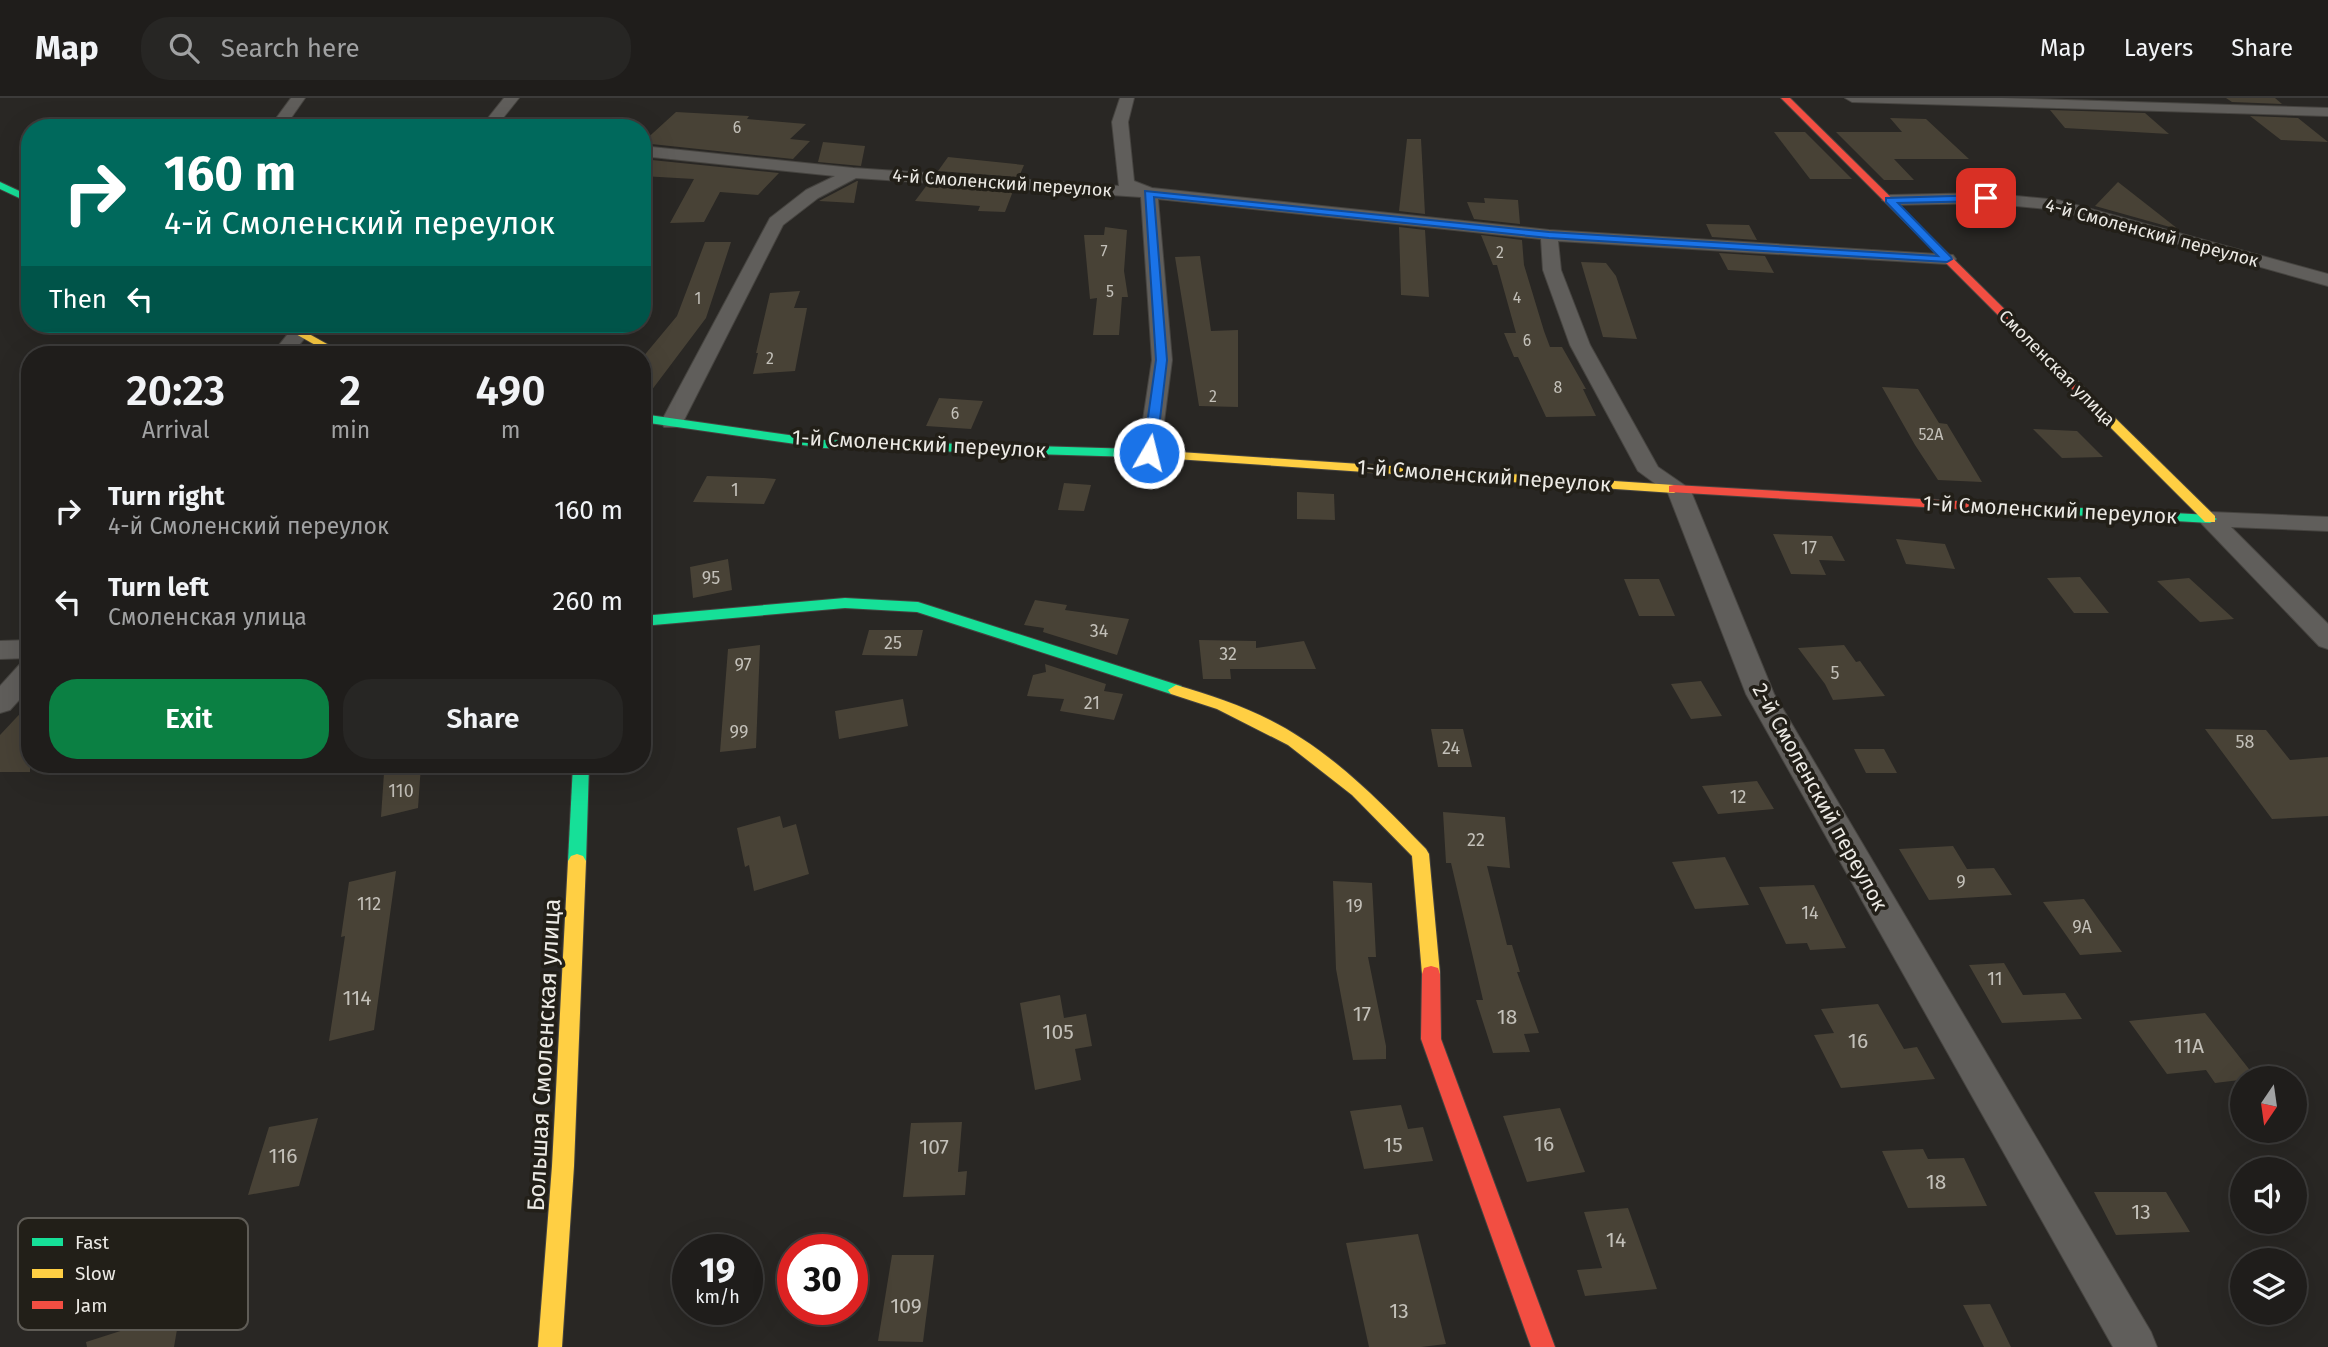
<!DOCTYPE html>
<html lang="en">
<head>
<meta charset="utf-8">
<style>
	body { margin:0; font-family:"Fira Sans",sans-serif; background:#272624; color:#f1f3f6; height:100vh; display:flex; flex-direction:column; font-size:26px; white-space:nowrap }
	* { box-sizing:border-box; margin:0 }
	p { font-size:23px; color:#a1a2a3 }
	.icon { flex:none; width:38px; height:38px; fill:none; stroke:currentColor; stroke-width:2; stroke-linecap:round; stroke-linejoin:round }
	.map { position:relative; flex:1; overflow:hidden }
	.panel { position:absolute; left:21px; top:248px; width:630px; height:427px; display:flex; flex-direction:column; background:#1f1d1b; border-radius:28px; box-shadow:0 7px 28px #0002,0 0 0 2px #3c3b3a }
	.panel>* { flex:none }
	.guide { position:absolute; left:21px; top:21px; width:630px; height:214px; border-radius:28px; box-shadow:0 7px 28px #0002,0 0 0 2px #3c3b3a; background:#00695c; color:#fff; overflow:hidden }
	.needle { width:46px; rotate:193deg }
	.buttons { position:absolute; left:2230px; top:968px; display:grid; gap:14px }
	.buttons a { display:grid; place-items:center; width:77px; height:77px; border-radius:50%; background:#1f1d1b; box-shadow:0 7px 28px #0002,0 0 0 2px #3c3b3a; font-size:35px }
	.speed { position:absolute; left:672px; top:1136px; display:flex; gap:14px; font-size:35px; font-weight:700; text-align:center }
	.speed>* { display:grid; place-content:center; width:91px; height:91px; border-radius:50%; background:#1f1d1b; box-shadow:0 7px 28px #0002,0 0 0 2px #3c3b3a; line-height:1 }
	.speed small { font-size:18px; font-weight:400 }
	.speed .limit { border:10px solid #d22; background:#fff; color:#111 }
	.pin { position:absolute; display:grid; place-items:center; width:60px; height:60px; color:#fff; margin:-30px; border-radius:14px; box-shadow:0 4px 10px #0006 }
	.me { position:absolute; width:77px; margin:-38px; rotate:8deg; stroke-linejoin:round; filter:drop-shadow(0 0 5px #0008) }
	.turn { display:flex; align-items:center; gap:24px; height:147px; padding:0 28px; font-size:32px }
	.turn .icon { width:91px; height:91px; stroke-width:2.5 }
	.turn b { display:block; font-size:49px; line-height:60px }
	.then { display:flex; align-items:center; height:66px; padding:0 28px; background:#0003; gap:14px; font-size:26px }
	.eta { display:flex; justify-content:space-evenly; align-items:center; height:119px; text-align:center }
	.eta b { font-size:42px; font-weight:600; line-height:49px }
	.primary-button { display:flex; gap:14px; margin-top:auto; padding:14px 28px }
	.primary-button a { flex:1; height:80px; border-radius:28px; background:#0b8043; color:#fff; font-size:28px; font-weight:600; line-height:80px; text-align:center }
	.primary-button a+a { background:#272624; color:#f1f3f6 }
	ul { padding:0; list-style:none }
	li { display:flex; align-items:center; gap:21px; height:91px; padding:0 28px }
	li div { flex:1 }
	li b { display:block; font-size:26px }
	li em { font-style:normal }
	header { display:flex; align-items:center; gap:42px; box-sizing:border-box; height:98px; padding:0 35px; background:#1f1d1b; border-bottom:2px solid #3c3b3a }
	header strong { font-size:33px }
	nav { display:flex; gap:38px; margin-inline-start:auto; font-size:24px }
	.search { width:490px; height:63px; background:#272624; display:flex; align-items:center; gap:18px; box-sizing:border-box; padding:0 24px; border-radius:28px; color:#a1a2a3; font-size:26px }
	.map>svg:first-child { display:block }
</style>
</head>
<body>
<header>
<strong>Map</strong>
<div class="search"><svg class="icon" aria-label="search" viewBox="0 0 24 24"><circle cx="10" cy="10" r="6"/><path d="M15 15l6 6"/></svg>Search here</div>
<nav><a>Map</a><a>Layers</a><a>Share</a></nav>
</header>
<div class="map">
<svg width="2328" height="1249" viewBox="0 0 2328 1249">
	<rect width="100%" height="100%" fill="#292724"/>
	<g fill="#484236">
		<path d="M2226 0H2275L2282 6 2232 4Z"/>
		<path d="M2050 12 2145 15 2169 36 2065 30Z"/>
		<path d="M676 14 749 18 747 21 806 26 790 41 810 43 793 61 642 45Z"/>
		<path d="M2250 18 2298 20 2328 44 2281 42Z"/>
		<path d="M1890 20 1926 21 1969 61H1894L1914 82H1884L1836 34H1902Z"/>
		<path d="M1774 34H1805L1852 81H1810Z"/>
		<path d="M1407 41H1421L1425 116 1399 113Z"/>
		<path d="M823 44 865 48 861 68 818 64Z"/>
		<path d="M948 59 1024 67 1019 79 938 73Z"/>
		<path d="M642 61 779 75 758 97 720 94 704 124 670 125 694 81 642 78Z"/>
		<path d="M858 83 854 105 819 103 857 83Z"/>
		<path d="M2118 84 2178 131H2177L2095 108Z"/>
		<path d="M927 87 1013 93 1005 114 978 113 980 108 915 103Z"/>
		<path d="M1484 100 1518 102 1520 126 1474 121 1467 104 1485 105Z"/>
		<path d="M1706 126 1749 127 1757 142 1712 139Z"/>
		<path d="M1105 129 1127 132 1124 173 1128 199H1122L1119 237H1093L1097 200 1090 201 1084 137H1104Z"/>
		<path d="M1399 129 1425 132 1429 199 1401 197Z"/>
		<path d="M1481 137 1522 142 1524 167 1544 233 1550 249H1562L1586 291H1583L1596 318 1546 319 1518 259H1514L1504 235H1516L1497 167H1493Z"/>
		<path d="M705 144H731L706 220 642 305V260L677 218Z"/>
		<path d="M1719 155 1765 158 1774 175 1728 172Z"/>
		<path d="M1200 158 1211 233 1238 232V309L1199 308 1175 159Z"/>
		<path d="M1581 164 1606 165 1616 178 1637 241 1603 239Z"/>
		<path d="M800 193 794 210H807L795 273 753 276 758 255H756L770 195Z"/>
		<path d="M1882 289 1918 291 1939 325 1947 326 1982 384 1938 382 1915 347Z"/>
		<path d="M939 300 983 303 971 331 926 328Z"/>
		<path d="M2033 331 2077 333 2103 359 2062 360Z"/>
		<path d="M707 378 764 380 776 381 764 406 693 404Z"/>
		<path d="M1064 385 1091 387 1084 413 1058 412Z"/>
		<path d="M1297 394 1334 396 1335 422 1297 421Z"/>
		<path d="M1773 436 1832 438 1845 463 1819 462 1826 477 1791 476Z"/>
		<path d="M1896 441 1945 446 1955 471 1906 466Z"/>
		<path d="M728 461 732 492 693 500 690 469Z"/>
		<path d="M2080 479 2109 515H2074L2047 480Z"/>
		<path d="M2189 480 2234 521 2200 524 2157 483Z"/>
		<path d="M1624 481H1659L1675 518H1639Z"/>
		<path d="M1035 502 1067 507 1065 512 1129 521 1117 557 1043 534 1044 530 1024 527Z"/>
		<path d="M869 532H923L917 558 862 557Z"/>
		<path d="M1199 542 1256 543V550L1304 543 1316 571H1230L1231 581H1203Z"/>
		<path d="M760 547 756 650 720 654 728 551Z"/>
		<path d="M1844 547 1856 564 1860 563 1885 598 1833 602 1825 586 1798 550Z"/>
		<path d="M1045 566 1106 586 1104 593 1123 596 1114 622 1060 613 1064 601 1027 598 1033 577 1046 574Z"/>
		<path d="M1701 583 1722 618 1691 621 1671 586Z"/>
		<path d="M903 601 908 628 839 641 835 613Z"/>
		<path d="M30 605V674H0V637Z"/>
		<path d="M1431 631H1463L1472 669H1438Z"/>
		<path d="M2205 631 2266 632 2290 662 2328 659V718L2272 721Z"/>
		<path d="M1854 651H1884L1897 675H1866Z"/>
		<path d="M421 667 418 710 381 719 384 675Z"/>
		<path d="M1757 683 1774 711 1718 716 1702 688Z"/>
		<path d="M1443 714 1505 719 1510 770 1487 768 1507 847H1512L1520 874H1517L1539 935 1524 936 1530 954 1493 955 1476 902H1483L1451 765H1446Z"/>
		<path d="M780 718 783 730 796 726 809 776 754 793 749 767 745 769 737 730Z"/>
		<path d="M1953 748 1967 771 1994 770 2012 797 1929 802 1899 751Z"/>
		<path d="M1725 759 1749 807 1695 811 1672 764Z"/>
		<path d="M396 773 374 932 329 943 345 838 341 839 349 784Z"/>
		<path d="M1333 783 1372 785 1376 859H1368L1386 948V961L1353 962 1336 871Z"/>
		<path d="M1814 787 1846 850 1810 852 1807 845 1786 846 1759 789Z"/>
		<path d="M2084 801 2122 854 2080 857 2043 804Z"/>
		<path d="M2004 865 2023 897 2065 895 2082 921 2002 925 1969 867Z"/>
		<path d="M1060 897 1064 920 1086 916 1092 948 1075 951 1081 982 1035 992 1020 905Z"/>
		<path d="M1878 906 1904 951 1917 949 1935 981 1841 990 1814 937 1834 935 1821 911Z"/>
		<path d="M2205 915 2256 980 2215 985 2206 972 2167 976 2129 923Z"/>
		<path d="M1401 1007 1408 1031 1423 1029 1433 1063 1364 1071 1350 1013Z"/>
		<path d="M1560 1010 1585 1074 1527 1084 1503 1018Z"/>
		<path d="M318 1020 299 1088 248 1097 269 1029Z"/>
		<path d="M962 1024 958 1074 967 1073 965 1097 903 1099 911 1025Z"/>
		<path d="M1923 1051 1928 1061 1964 1060 1987 1108 1908 1110 1882 1053Z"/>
		<path d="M2094 1094H2166L2190 1134 2116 1137Z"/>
		<path d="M1628 1110 1657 1191 1585 1198 1577 1172 1602 1170 1584 1114Z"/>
		<path d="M1418 1136 1446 1246 1421 1249H1369L1346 1145Z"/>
		<path d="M892 1157H934L923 1244 878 1243Z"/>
		<path d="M1990 1206 2011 1249H1984L1963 1207Z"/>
		<path d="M180 1214 174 1249H87L86 1244Z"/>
	</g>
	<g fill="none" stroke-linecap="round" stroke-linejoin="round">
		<g stroke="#464440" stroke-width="2">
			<g id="street">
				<path d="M291 0H305L284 30H269Z"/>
				<path d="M504 0H519L495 30H480Z"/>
				<path d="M1120 0H1134L1128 24 1134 83 1152 90 1549 132 1953 157 1956 161 1953 165 1947 166 1558 143 1561 172 1590 247 1658 369 1690 391 1774 596 2151 1234 2157 1249H2113L1746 596 1668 395 1638 373 1570 247 1543 172 1541 141 1158 101 1172 262 1160 355 1157 360H1141L1138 355 1152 262 1141 99 856 80 818 100 783 127 683 324 680 329H664L661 324 770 120 806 92 835 78 642 58V48L853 70 1119 88 1112 24Z"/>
				<path d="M1845 0H2002L2328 10V18L1852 4Z"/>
				<path d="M1986 95 2058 102 2328 176V188L2057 112 1986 105 1890 107 1882 102 1890 97Z"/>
				<path d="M296 226H316L291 257H271Z"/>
				<path d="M2210 414 2328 419V433L2231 429 2328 526V551L2319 548 2202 426 2198 421 2202 416Z"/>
				<path d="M30 542V560L0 561V543Z"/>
				<path d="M30 564V590L10 612 0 615V588L20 566Z"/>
			</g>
		</g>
		<g stroke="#464440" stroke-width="2">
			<g id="fast">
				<path d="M0 84 30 98V105L0 91Z"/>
				<path d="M642 316 824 342 1135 351 1141 355 1135 359 824 350 642 324Z"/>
				<path d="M2026 407 2210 417 2217 421 2210 425 2021 414 2019 411Z"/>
				<path d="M845 500 918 504 1181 588 1184 592 1181 596H1171L917 514 845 510 642 528V518Z"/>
				<path d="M573 667H589L586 763 583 768 577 770 571 768 568 763Z"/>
			</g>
		</g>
		<g stroke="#464440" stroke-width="2">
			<g id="slow">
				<path d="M278 226H291L347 257H333Z"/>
				<path d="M2103 311 2107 312 2215 418V424H2205L2099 318V312Z"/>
				<path d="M1135 351 1674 387 1680 391 1674 395 1131 358 1129 355Z"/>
				<path d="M1176 587C1218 599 1264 615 1301 640 1348 670 1387 711 1426 751L1429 756 1440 876 1438 882 1431 884 1424 882 1422 876 1412 758 1352 697 1288 647 1217 611 1171 596 1168 592Z"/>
				<path d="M577 756 583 758 586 763 574 1068 562 1249H538L552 1068 568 763 571 758Z"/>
			</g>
		</g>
		<g stroke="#464440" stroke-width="2">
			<g id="jam">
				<path d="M1781 0H1790L2107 312V318H2099Z"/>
				<path d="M1674 387 2026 407 2033 411 2026 415 1669 394V388Z"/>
				<path d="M1431 868 1438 870 1440 876 1441 941 1555 1249H1531L1421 941 1422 876 1424 870Z"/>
			</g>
		</g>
		<use href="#street" fill="#605e5b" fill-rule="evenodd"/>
		<use href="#fast" fill="#16e098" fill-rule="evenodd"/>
		<use href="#slow" fill="#ffcf43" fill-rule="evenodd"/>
		<use href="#jam" fill="#f24e42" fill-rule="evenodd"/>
	</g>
	<path fill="#1a73e8" stroke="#114b97" stroke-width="2" d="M1145 93 1549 134 1938 158 1886 104V100L1986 97 1991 100 1986 103 1898 105 1951 159 1952 161 1947 164 1549 140 1154 99 1167 262 1156 355 1149 359 1143 355 1156 262Z"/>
	<g text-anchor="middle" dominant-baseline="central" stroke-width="7" stroke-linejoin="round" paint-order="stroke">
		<g font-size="16" fill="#c3c0b9">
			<text x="737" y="29">6</text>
			<text x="1104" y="153">7</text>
			<text x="1500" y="154">2</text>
			<text x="1110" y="193">5</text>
			<text x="1517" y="199">4</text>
			<text x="698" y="200">1</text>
			<text x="1527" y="242">6</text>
			<text x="770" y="260">2</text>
			<text x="1558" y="289">8</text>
			<text x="1213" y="298">2</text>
			<text x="955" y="315">6</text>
			<text x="1931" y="336">52А</text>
		</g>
		<g font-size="18" fill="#eceae5" stroke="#221f18">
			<text transform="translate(1002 85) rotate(4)">4-й Смоленский переулок</text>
			<text transform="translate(2152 135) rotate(15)">4-й Смоленский переулок</text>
			<text transform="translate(2057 270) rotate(45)">Смоленская улица</text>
		</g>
		<g font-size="18" fill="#c3c0b9">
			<text x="735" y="392">1</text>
			<text x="1809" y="450">17</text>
			<text x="711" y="480">95</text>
			<text x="1099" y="533">34</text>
			<text x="893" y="545">25</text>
			<text x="1228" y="556">32</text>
			<text x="743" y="567">97</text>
			<text x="1835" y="575">5</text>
			<text x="1092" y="605">21</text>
			<text x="739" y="634">99</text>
			<text x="2245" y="644">58</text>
			<text x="1451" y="650">24</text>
			<text x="401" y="693">110</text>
			<text x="1738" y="699">12</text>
			<text x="1476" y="742">22</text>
			<text x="1961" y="784">9</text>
			<text x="369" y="806">112</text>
			<text x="1354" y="808">19</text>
			<text x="1810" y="815">14</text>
			<text x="2082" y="829">9А</text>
			<text x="1995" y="881">11</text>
		</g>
		<g font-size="21" fill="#eceae5" stroke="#221f18">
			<text transform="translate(919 346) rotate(3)">1-й Смоленский переулок</text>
			<text transform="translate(1484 378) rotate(4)">1-й Смоленский переулок</text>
			<text transform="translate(2050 412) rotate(3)">1-й Смоленский переулок</text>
			<text transform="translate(1820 699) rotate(61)">2-й Смоленский переулок</text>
		</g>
		<g font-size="21" fill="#c3c0b9">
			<text x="357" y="900">114</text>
			<text x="1362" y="916">17</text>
			<text x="1507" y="919">18</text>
			<text x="1058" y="934">105</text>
			<text x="1858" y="943">16</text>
			<text x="2189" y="948">11А</text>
			<text x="1544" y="1046">16</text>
			<text x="1393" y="1047">15</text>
			<text x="934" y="1049">107</text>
			<text x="283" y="1058">116</text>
			<text x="1936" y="1084">18</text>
			<text x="2141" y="1114">13</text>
			<text x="1616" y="1142">14</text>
			<text x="906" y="1208">109</text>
			<text x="1399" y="1213">13</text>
		</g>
		<g font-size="24" fill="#eceae5" stroke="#221f18">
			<text transform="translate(544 957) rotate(-87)">Большая Смоленская улица</text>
		</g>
	</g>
	<rect x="18" y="1120" width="230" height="112" rx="10" fill="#221f18" stroke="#5f5c56" stroke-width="2"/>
	<rect x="32" y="1140" width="31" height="8" fill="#16e098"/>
	<rect x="32" y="1171" width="31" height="9" fill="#ffcf43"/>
	<rect x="32" y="1203" width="31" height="8" fill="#f24e42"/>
	<g font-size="19" fill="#eceae5">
		<text x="75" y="1151">Fast</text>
		<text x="75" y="1182">Slow</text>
		<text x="75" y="1214">Jam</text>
	</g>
</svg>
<div class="buttons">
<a><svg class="needle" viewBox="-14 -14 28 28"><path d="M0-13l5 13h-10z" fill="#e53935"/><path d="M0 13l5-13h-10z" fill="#a1a2a3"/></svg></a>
<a><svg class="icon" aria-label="sound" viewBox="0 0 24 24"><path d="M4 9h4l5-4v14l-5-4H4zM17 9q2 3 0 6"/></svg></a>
<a><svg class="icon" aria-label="layers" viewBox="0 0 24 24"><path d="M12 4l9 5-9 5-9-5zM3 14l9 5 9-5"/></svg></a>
</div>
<div class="speed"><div>19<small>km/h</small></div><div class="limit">30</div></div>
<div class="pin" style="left:1986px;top:100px;background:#d93025"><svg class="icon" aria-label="arrive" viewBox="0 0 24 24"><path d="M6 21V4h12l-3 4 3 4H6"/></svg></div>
<svg class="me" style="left:1149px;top:355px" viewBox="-20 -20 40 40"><circle r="17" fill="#1a73e8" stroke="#fff" stroke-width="3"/><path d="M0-11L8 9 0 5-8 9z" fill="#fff"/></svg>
<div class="guide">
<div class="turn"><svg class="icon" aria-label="right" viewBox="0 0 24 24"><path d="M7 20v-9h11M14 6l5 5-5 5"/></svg><div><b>160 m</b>4-й Смоленский переулок</div></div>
<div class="then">Then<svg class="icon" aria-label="left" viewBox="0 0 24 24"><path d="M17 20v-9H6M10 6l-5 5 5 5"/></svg></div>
</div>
<section class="panel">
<div class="eta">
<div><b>20:23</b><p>Arrival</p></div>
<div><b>2</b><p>min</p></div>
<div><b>490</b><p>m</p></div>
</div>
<ul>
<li><svg class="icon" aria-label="right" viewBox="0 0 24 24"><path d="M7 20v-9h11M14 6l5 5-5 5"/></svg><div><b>Turn right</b><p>4-й Смоленский переулок</p></div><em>160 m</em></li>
<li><svg class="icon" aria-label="left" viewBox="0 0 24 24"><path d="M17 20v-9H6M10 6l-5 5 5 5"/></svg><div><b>Turn left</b><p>Смоленская улица</p></div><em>260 m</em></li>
</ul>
<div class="primary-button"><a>Exit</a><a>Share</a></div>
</section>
</div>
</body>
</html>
